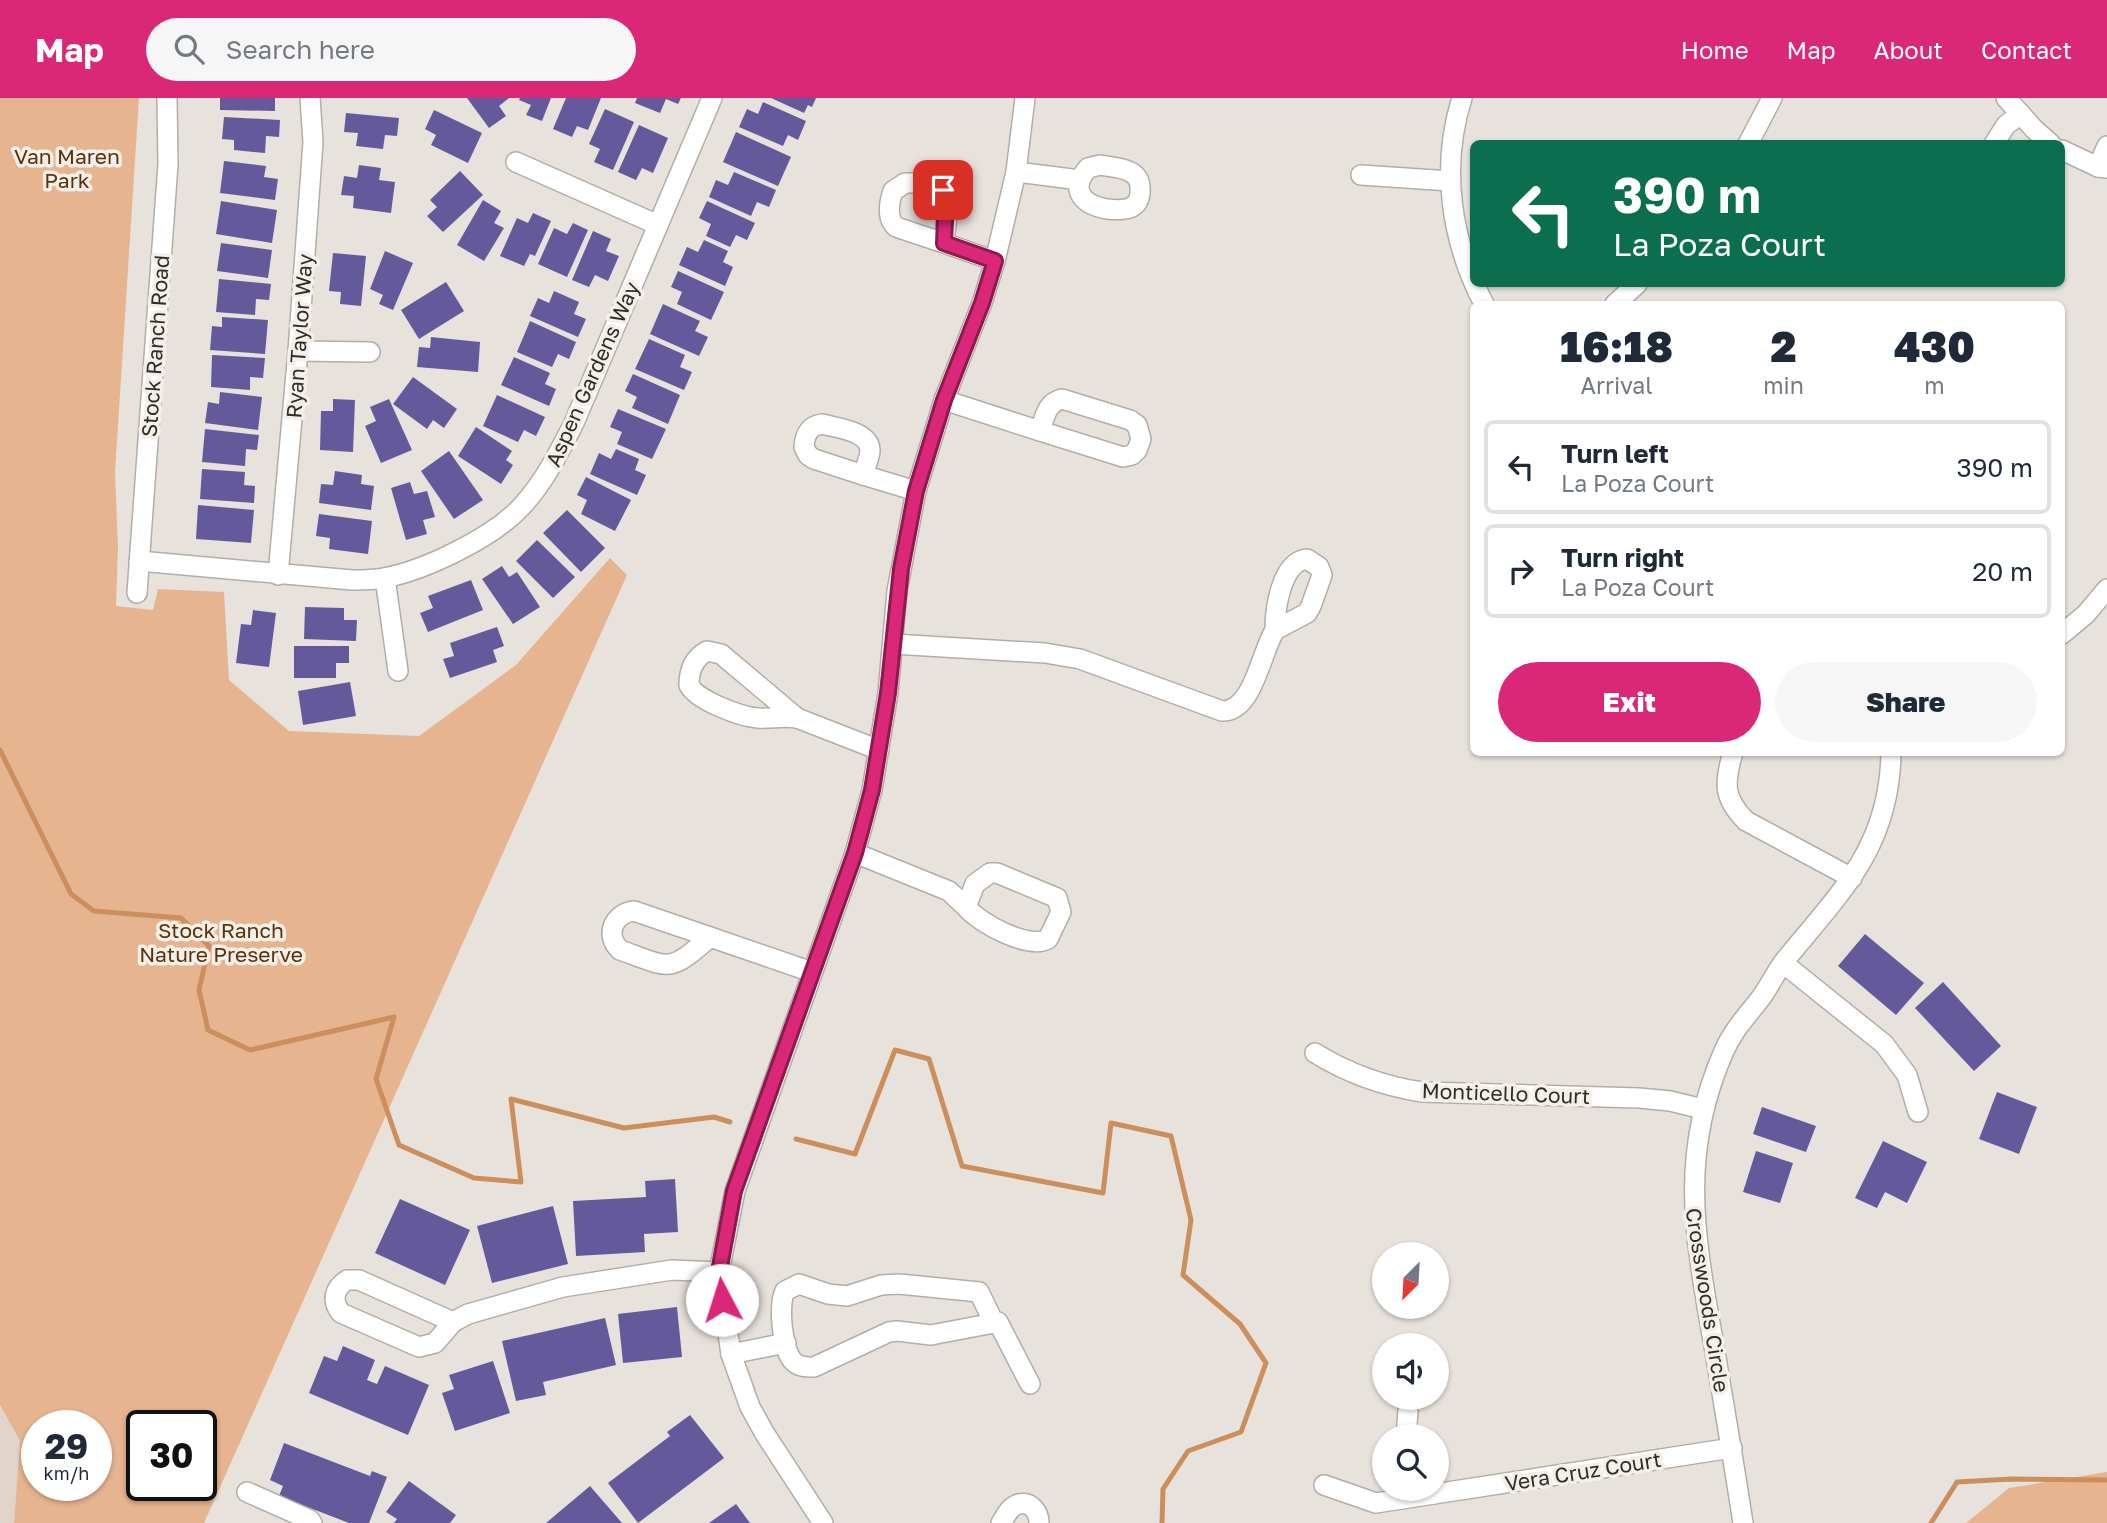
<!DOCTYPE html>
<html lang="en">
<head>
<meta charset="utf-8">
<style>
	body { margin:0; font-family:"Golos Text",sans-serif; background:#f6f6f7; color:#1f2937; height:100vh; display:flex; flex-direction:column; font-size:26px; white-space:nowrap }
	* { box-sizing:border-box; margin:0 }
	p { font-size:23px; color:#747a83 }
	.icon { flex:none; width:38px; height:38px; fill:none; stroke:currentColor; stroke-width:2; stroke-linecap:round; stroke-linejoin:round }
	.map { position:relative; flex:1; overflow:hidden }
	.details { position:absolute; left:1470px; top:203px; width:595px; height:455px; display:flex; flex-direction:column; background:#fff; border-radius:10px; box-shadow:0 2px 5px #0004 }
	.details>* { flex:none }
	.guide { position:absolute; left:1470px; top:42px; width:595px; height:147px; border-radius:10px; box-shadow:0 2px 5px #0004; background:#0b6e4f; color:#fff; overflow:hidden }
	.needle { width:46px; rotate:204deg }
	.controls { position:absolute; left:1372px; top:1144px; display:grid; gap:14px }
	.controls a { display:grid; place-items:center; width:77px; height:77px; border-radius:50%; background:#fff; box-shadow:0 2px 5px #0004; font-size:35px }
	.speed { position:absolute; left:21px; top:1312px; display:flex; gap:14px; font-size:35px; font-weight:700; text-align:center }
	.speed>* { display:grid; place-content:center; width:91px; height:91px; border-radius:50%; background:#fff; box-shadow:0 2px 5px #0004; line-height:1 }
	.speed small { font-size:18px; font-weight:400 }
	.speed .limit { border:4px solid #111; border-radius:10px; background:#fff; color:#111 }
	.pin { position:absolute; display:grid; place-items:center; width:60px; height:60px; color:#fff; margin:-30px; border-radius:14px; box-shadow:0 4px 10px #0006 }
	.me { position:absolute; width:77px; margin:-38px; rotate:355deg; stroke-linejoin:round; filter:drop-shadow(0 0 5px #0008) }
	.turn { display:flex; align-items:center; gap:24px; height:147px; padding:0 28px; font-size:32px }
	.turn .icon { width:91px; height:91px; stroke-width:2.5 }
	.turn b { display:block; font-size:49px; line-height:60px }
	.eta { display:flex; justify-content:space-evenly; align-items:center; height:119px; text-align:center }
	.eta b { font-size:42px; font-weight:800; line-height:49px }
	.button { display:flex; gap:14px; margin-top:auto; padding:14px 28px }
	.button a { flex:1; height:80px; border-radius:42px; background:#db2777; color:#fff; font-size:28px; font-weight:800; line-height:80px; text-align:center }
	.button a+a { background:#f6f6f7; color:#1f2937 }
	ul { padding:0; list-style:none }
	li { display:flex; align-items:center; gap:21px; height:94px; margin:0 14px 10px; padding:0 14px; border:4px solid #e0e1e3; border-radius:10px }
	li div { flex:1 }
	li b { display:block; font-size:26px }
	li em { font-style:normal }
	header { display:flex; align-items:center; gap:42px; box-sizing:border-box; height:98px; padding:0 35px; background:#db2777; color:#fff }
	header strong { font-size:33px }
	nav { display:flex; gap:38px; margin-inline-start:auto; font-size:24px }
	.search { width:490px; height:63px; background:#f6f6f7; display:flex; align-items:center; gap:18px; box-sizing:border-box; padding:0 24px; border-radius:38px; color:#747a83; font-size:26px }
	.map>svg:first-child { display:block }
</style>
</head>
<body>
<header>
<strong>Map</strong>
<div class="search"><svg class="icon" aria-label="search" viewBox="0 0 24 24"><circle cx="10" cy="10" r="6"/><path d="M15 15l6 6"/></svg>Search here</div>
<nav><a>Home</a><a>Map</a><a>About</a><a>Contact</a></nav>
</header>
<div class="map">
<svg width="2107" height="1425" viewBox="0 0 2107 1425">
	<rect width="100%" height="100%" fill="#e8e2dd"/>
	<path fill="#e1d4cb" d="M0 1307 20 1343 14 1425H0Z"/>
	<g fill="#e6b48e" fill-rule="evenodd">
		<path d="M0 0H139L115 374 118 448 116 508 153 512 158 491 224 494 229 582 289 633 419 638 516 567 610 460 627 477 204 1425H14L20 1343 0 1307ZM37 1328H96V1388H37ZM142 1328H201V1388H142Z"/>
		<path d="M2107 1374V1425H1966L2009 1390Z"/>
	</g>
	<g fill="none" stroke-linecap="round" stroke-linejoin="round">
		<g stroke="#cc8f5c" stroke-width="5">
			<path d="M0 652 71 796 94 813 181 820 209 848 199 892 208 932 250 952 394 919 376 981 399 1047 474 1080 521 1084 511 1001 624 1030 714 1019 730 1024"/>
			<path d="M796 1041 855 1056 895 952 929 961 962 1068 1103 1095 1111 1025 1171 1038 1191 1122 1183 1177 1240 1226 1266 1265 1241 1334 1188 1353 1163 1391 1162 1425"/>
			<path d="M1931 1425 1957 1384 2011 1381 2107 1382"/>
		</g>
	</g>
	<g fill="#645a9b">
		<path d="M220 0H275V13L220 12Z"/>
		<path d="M467 0H509L499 8 506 18 489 30Z"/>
		<path d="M520 0H551L542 23 526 17 531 7 519 2Z"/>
		<path d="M566 0H601L588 32 577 28 572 39 553 31Z"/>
		<path d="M637 0H681L678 6 666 1 660 15 635 5Z"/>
		<path d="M771 0H816L812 9 808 7 804 15Z"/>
		<path d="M763 4 806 23 798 42 788 37 783 48 739 29 747 11 758 16Z"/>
		<path d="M605 11 634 24 613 72 594 64 600 51 589 46Z"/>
		<path d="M434 12 482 35 468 65 431 47 436 37 425 31Z"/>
		<path d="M346 15 399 20 397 38 385 37 383 51 356 48 358 35 344 34Z"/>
		<path d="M224 19 280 22 279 39 266 38 265 55 234 52V42L222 41Z"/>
		<path d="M639 27 668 40 653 75 642 70 636 82 618 74Z"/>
		<path d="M736 34 791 59 778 88 723 64Z"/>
		<path d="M224 63 266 68 264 79 278 81 275 102 220 95Z"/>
		<path d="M359 67 381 70 379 82 395 84 391 115 353 110 354 98 341 97 344 78 357 80Z"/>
		<path d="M460 73 483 97 443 134 427 118 437 109 430 102Z"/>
		<path d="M734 74 776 92 769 109 757 104 751 118 709 99 716 82 728 87Z"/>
		<path d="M483 102 501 113 494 125 504 130 484 163 457 147Z"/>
		<path d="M221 103 277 112 272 145 216 136Z"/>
		<path d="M707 103 755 125 747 142 736 137 730 149 706 138 711 126 699 120Z"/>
		<path d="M533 115 551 123 535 158 530 156 524 168 500 158 517 120 528 125Z"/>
		<path d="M573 125 588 132 567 179 538 166 554 130 567 136Z"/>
		<path d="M593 133 611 141 606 153 619 158 608 183 595 177 589 189 572 182Z"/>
		<path d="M704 142 728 153 723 164 733 169 725 188 679 167 687 149 698 154Z"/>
		<path d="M221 145 272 152 268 180 217 173Z"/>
		<path d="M385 153 413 165 393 212 379 206 383 197 370 191Z"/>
		<path d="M333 155 366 158 361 208 340 206 341 194 329 193Z"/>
		<path d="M678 173 724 194 711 222 677 206 682 194 671 189Z"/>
		<path d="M219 181 271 186 269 202 256 201 255 217 216 214Z"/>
		<path d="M446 184 464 213 419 241 401 212Z"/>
		<path d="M554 193 579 204 574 216 586 221 578 239 530 218 538 200 549 205Z"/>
		<path d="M663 206 700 223 695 233 708 239 699 258 650 236Z"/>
		<path d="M222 219 268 222 265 256 210 252 212 228 222 229Z"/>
		<path d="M530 223 576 244 569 261 558 256 552 269 517 254Z"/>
		<path d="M431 239 480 244 478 274 417 269 419 249 430 250Z"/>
		<path d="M649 241 685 257 680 269 692 274 684 292 635 271Z"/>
		<path d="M212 257 265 260 263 280 250 279V292L211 289Z"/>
		<path d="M514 259 550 275 545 286 556 291 549 308 501 287Z"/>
		<path d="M633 276 680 297 668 326 632 310 637 299 625 293Z"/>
		<path d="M413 279 457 311 444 330 433 322 427 331 393 306Z"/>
		<path d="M220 294 262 299 258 332 205 325 208 304 219 306Z"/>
		<path d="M497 297 545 319 536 338 524 332 518 344 483 328Z"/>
		<path d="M333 301 355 302 353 354 320 352 321 313H333Z"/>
		<path d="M389 301 412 352 381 365 365 328 376 323 370 309Z"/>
		<path d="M618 311 666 331 652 361 617 346 622 334 610 329Z"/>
		<path d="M476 329 512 353 506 362 513 367 501 386 458 358Z"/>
		<path d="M205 331 259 337 257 352 246 351 245 368 202 364Z"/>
		<path d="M616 351 639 361 635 372 646 377 637 397 590 376 599 355 611 361Z"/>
		<path d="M449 353 483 402 454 421 421 373Z"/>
		<path d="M202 371 245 374 244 387 255 388 254 405 200 401Z"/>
		<path d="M335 373 362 377 361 386 374 388 371 412 319 405 321 386 333 387Z"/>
		<path d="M586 379 631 402 615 433 581 416 587 402 577 397Z"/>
		<path d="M410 384 414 396 427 393 435 419 423 422 427 436 406 442 391 390Z"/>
		<path d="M198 407 254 412 251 445 196 441Z"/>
		<path d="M567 412 605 450 581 474 543 435Z"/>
		<path d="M319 416 372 423 368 456 329 451 330 440 316 438Z"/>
		<path d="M537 442 575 479 553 500 516 463Z"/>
		<path d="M502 468 509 479 517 474 540 509 513 526 482 481Z"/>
		<path d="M471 482 483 512 428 534 420 515 433 510 428 498Z"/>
		<path d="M305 509 344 510V522H357L356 543 304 541Z"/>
		<path d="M253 512 276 515 269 569 236 565 241 526 251 527Z"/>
		<path d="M497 529 504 548 493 552 497 564 450 580 443 561 454 558 450 545Z"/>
		<path d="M294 548H349V565H336V580H294Z"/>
		<path d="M350 584 356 618 303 627 298 593Z"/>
		<path d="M1865 836 1924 885 1896 917 1838 868Z"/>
		<path d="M1943 884 2001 948 1974 973 1915 910Z"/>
		<path d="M1997 994 2037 1009 2019 1056 1979 1041Z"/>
		<path d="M1762 1009 1816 1028 1806 1054 1753 1036Z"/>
		<path d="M1883 1043 1927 1064 1907 1105 1885 1094 1877 1110 1855 1100Z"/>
		<path d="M1756 1053 1793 1065 1780 1105 1743 1094Z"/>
		<path d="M675 1081 678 1134 644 1136 645 1154 576 1158 573 1103 646 1099 645 1083Z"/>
		<path d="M400 1101 470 1132 445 1187 375 1155Z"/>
		<path d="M553 1108 568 1166 492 1185 477 1128Z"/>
		<path d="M677 1209 682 1259 623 1265 618 1216Z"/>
		<path d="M605 1220 616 1267 543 1284 546 1297 516 1303 502 1243Z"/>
		<path d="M343 1248 375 1262 367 1282 377 1286 385 1268 429 1287 408 1337 309 1295 324 1258 337 1263Z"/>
		<path d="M493 1263 510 1315 455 1333 442 1295 454 1291 449 1277Z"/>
		<path d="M690 1317 724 1360 638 1425 608 1385 670 1338 667 1334Z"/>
		<path d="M284 1345 370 1378 372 1373 387 1379 369 1425H349L279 1398 283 1388 270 1382Z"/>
		<path d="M409 1383 456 1417 450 1425H394L397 1421 386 1414Z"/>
		<path d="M590 1388 622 1425H546Z"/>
		<path d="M736 1406 750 1425H709Z"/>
	</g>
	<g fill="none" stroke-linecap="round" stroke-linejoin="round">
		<g stroke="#b3ada8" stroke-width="22">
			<g id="minor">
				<path d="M1462 0C1440 69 1451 143 1484 206"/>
				<path d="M2006 0 2034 31 2051 46"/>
				<path d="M1748 46 1772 0"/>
				<path d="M1994 46 2006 27 2021 16"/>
				<path d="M2062 52 2098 69 2107 70"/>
				<path d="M516 64 658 127"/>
				<path d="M1100 67C1114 70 1138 69 1140 88 1142 112 1126 113 1107 111 1084 107 1068 93 1088 70Z"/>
				<path d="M2098 69 2107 48"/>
				<path d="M1016 74 1080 82"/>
				<path d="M1361 77 1450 83"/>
				<path d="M905 85C914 85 926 84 934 87 954 94 945 129 944 145L896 129C886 120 889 105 893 93Z"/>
				<path d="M944 145 995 163"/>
				<path d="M1615 206 1637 186"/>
				<path d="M298 253 370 254"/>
				<path d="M1062 301 1130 322 1137 327 1141 341 1137 352 1132 357 1123 359 1040 333C1045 319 1046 305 1062 301Z"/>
				<path d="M944 302 1040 333"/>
				<path d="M822 326C837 330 871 333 870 354 869 361 865 370 863 377L814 361 808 357 804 349C805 336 809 328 822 326Z"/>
				<path d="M863 377 916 393"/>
				<path d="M1307 461 1319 469 1322 477 1311 508 1307 515 1275 532C1275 511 1281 464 1307 461Z"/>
				<path d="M139 463 352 482C363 482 374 482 384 480 426 472 494 439 522 408 545 383 559 354 574 325L712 0"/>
				<path d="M278 477 298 253 313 44 310 0"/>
				<path d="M385 480 398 573"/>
				<path d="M137 495 168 66 167 0"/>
				<path d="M2062 536 2086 516 2107 491"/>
				<path d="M893 546 1045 555 1080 561 1222 613C1253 614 1261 554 1275 532"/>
				<path d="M707 553 721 556 797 620C783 618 771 621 758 620 741 619 696 602 689 587 689 572 694 560 707 553Z"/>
				<path d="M797 620 879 652"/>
				<path d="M1733 654C1724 685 1723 700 1746 723L1852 780"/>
				<path d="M855 755 949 793 966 809"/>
				<path d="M990 775H997L1057 800 1061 814 1048 841C1029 852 979 825 966 809L975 786Z"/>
				<path d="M634 813 710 839C668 876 671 870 620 852 604 837 614 815 634 813Z"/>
				<path d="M710 839 812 874"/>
				<path d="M1783 865 1884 946 1907 977 1918 1014"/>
				<path d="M1315 955C1349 976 1382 988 1422 994L1639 1000 1670 1003 1703 1011"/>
				<path d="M347 1182H359L453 1224 435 1245 419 1249 341 1215C331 1203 334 1190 347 1182Z"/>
				<path d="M453 1224 468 1216 563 1189 672 1172 719 1174"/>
				<path d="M994 1225 979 1194 899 1186 881 1187 847 1198 828 1196 799 1186 785 1193C778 1206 782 1252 793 1263 798 1269 806 1269 814 1269L889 1234 897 1233 931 1237 994 1225 998 1224 1030 1286"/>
				<path d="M731 1256 786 1245"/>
				<path d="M1406 1339 1409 1300"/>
				<path d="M1324 1387 1376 1405 1434 1396"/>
				<path d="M1428 1391 1434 1396 1732 1350"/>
				<path d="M247 1394 310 1422 312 1425"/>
				<path d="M823 1425 765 1336 750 1309 731 1256 719 1174 735 1093 855 755 872 692 888 595 897 493 916 393 944 302 982 205 995 163 1016 74 1025 0"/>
				<path d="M1001 1425C1005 1419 1009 1410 1016 1407 1029 1401 1039 1413 1039 1425"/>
				<path d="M1743 1425C1734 1366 1724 1307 1714 1248 1695 1140 1678 1057 1724 953 1733 932 1747 918 1760 901 1770 888 1776 873 1786 861 1841 794 1890 748 1891 654"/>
			</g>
		</g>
		<use href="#minor" stroke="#fff" stroke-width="19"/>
	</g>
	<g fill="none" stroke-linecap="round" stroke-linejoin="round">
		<g stroke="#8e194d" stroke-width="18">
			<path id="route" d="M722 1202 719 1174 734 1093 855 755 872 692 888 595 901 471 916 393 944 302 982 205 995 163 944 145 946 101 943 92"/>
		</g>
		<use href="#route" stroke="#db2777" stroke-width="12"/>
	</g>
	<g text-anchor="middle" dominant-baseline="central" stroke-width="7" stroke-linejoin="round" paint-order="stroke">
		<g font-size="21" fill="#5b3209" stroke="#f5efea">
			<text x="67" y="58">Van Maren<tspan x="67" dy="24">Park</tspan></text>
			<text x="221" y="832">Stock Ranch<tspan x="221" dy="24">Nature Preserve</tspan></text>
		</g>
		<g font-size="21" fill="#2f2d2b" stroke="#f5efea">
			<text transform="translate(299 238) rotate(-86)">Ryan Taylor Way</text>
			<text transform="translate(155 248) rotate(-86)">Stock Ranch Road</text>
			<text transform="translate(592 276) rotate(-66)">Aspen Gardens Way</text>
			<text transform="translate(1506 995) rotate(2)">Monticello Court</text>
			<text transform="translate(1708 1202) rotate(81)">Crosswoods Circle</text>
			<text transform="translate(1583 1373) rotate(-9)">Vera Cruz Court</text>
		</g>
	</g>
</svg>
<div class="controls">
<a><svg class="needle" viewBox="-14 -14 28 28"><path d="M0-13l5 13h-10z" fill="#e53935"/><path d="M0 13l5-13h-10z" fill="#747a83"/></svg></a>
<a><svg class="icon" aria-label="sound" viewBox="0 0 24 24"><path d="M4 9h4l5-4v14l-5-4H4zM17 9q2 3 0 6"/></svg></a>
<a><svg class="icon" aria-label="search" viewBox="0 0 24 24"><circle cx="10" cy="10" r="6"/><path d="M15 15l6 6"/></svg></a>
</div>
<div class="speed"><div>29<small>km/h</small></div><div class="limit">30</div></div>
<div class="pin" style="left:943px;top:92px;background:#d93025"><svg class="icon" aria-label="arrive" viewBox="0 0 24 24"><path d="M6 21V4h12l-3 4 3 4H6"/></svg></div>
<svg class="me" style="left:722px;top:1202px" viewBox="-20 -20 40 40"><circle r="19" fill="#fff"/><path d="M0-13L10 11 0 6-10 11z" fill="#db2777"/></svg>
<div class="guide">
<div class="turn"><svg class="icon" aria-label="left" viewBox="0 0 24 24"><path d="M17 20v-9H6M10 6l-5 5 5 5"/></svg><div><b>390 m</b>La Poza Court</div></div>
</div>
<section class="details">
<div class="eta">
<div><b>16:18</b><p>Arrival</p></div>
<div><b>2</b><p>min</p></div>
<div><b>430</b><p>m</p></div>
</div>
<ul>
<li><svg class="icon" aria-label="left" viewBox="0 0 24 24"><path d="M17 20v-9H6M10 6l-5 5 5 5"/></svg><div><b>Turn left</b><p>La Poza Court</p></div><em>390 m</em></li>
<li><svg class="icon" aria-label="right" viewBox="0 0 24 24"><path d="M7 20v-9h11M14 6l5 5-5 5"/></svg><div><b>Turn right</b><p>La Poza Court</p></div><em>20 m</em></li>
</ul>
<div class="button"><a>Exit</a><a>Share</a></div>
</section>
</div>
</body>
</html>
